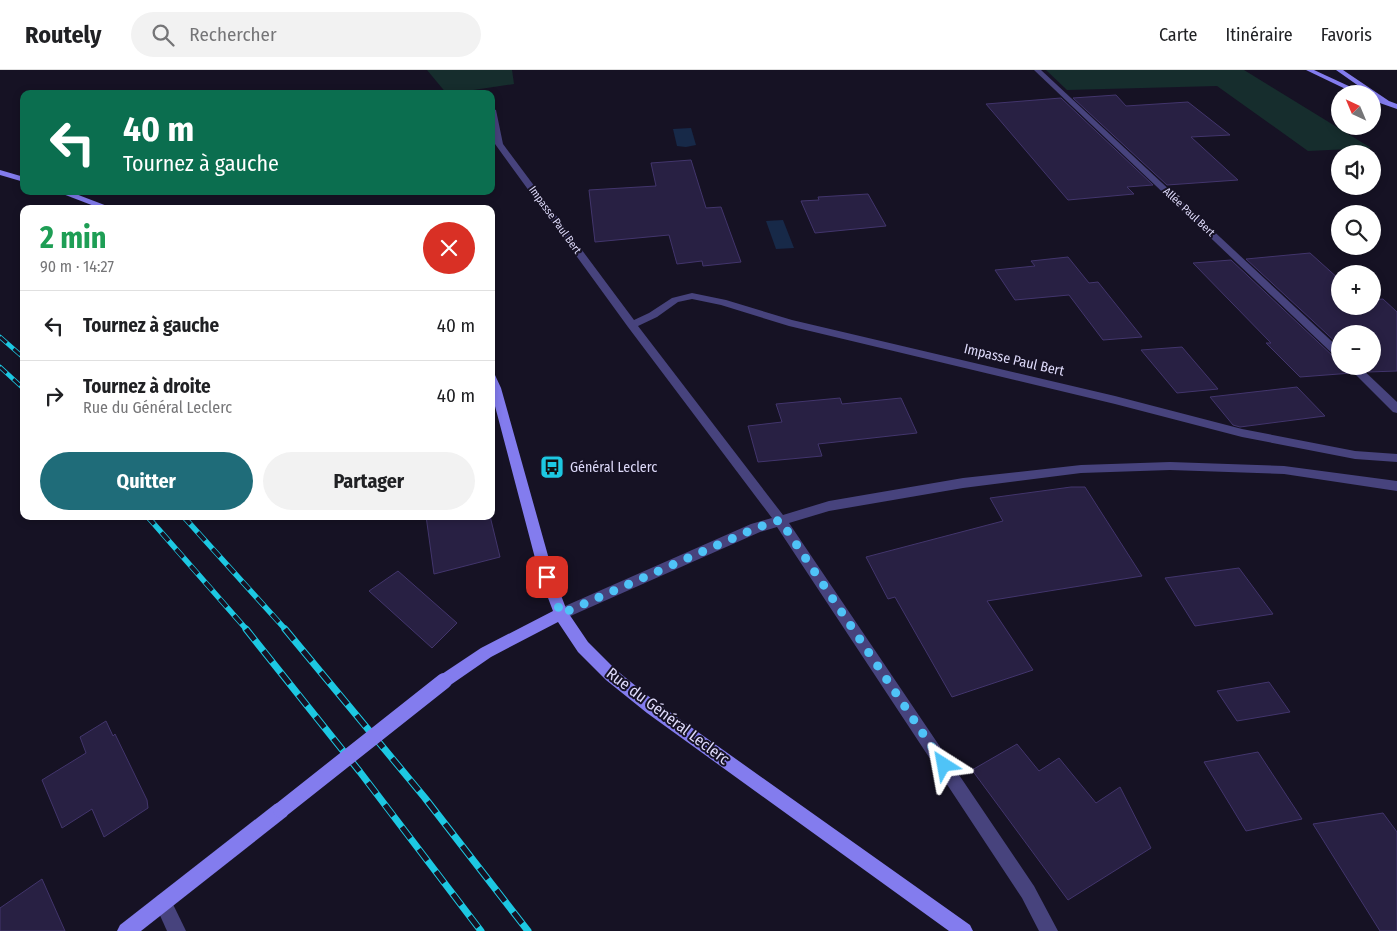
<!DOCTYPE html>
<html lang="fr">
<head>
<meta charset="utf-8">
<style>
	body { margin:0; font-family:"Fira Sans Condensed",sans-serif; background:#f2f2f2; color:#202124; height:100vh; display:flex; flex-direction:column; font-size:19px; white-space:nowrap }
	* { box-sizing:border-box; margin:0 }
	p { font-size:16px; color:#757577 }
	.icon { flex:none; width:28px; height:28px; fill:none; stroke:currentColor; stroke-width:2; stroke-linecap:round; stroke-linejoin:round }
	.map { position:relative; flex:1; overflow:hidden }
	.sheet { position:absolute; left:20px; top:135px; width:475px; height:315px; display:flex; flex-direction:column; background:#fff; border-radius:10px; box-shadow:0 2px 8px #0003 }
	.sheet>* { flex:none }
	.hud { position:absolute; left:20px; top:20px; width:475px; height:105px; border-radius:10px; box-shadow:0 2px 8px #0003; background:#0b6e4f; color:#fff; overflow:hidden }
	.needle { width:32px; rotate:316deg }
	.fabs { position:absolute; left:1331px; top:15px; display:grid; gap:10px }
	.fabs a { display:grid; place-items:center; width:50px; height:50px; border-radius:50%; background:#fff; box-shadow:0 2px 8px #0003; font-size:25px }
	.pin { position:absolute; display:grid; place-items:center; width:42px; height:42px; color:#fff; margin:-21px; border-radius:10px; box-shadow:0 2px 8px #0006 }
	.me { position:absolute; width:55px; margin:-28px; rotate:326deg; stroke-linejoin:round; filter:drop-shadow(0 0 4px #0008) }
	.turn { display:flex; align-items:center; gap:18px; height:105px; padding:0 20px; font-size:22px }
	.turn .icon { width:65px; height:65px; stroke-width:2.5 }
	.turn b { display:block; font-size:35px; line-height:42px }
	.round { display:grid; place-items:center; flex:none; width:52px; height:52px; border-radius:26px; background:#f2f2f2 }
	.head { display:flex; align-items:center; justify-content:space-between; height:85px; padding:0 20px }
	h1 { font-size:30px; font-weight:700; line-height:38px; color:#1e9e55 }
	.action { display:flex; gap:10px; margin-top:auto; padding:10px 20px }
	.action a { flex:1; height:58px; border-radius:30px; background:#1f6c79; color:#fff; font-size:20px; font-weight:700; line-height:58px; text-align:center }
	.action a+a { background:#f2f2f2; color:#202124 }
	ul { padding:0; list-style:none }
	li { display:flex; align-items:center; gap:15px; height:70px; padding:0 20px; border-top:1px solid #e0e0e0 }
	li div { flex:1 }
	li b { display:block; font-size:19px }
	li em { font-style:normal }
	header { display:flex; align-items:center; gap:30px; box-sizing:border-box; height:70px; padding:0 25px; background:#fff; border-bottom:1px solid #e0e0e0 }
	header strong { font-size:24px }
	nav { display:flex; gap:28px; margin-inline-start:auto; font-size:18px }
	.search { width:350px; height:45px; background:#f2f2f2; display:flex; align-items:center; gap:12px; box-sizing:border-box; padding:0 18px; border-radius:28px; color:#757577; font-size:19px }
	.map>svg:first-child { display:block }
</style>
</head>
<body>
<header>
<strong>Routely</strong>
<div class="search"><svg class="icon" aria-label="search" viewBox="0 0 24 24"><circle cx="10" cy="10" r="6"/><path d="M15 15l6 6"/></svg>Rechercher</div>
<nav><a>Carte</a><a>Itinéraire</a><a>Favoris</a></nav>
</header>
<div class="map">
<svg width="1397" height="861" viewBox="0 0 1397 861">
	<rect width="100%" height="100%" fill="#161224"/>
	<g fill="#162d2d">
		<path d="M427 0H512L514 14 447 24Z"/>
		<path d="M1046 0H1244L1371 78 1308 81 1217 16 1067 20Z"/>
	</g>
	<g fill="#172948">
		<path d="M691 58 696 75 686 77 677 76 673 59Z"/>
		<path d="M783 150 794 178 776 179 766 151Z"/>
	</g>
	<g fill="#282043" stroke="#42356c">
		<path d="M1116 25 1126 36 1188 32 1230 65 1191 67 1238 110 1167 115 1073 28Z"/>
		<path d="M1061 28 1153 115 1127 117 1134 124 1068 130 986 34Z"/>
		<path d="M691 90 706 138 721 137 741 192 703 196 702 191 677 194 669 165 595 172 589 120 656 116 651 93Z"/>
		<path d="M868 124 886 156 815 163 801 131 819 130 818 127Z"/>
		<path d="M1310 183 1340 210V236H1372V230L1383 229 1397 242V301L1368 302 1362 296H1372V264H1340V276L1246 189Z"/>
		<path d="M1068 187 1089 213 1098 212 1142 267 1103 270 1069 225 1015 230 995 200 1035 196 1031 191Z"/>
		<path d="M1231 190 1335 288 1340 290V296H1345L1352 303 1300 307 1266 273H1271L1193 193Z"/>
		<path d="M1182 277 1218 319 1177 323 1141 280Z"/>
		<path d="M1297 317 1325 346 1240 357 1233 355 1210 327Z"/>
		<path d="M840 328 842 334 901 328 917 363 818 374 822 386 758 392 748 356 782 352 776 334Z"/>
		<path d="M1071 417H1085L1142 506 987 531 1033 600 952 627 895 527 888 529 866 487 1003 451 990 428Z"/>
		<path d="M426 446H490L500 487 434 504Z"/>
		<path d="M1239 498 1273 544 1195 556 1165 508Z"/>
		<path d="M398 501 457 553 432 578 369 521Z"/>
		<path d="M1269 612 1290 642 1237 651 1217 621Z"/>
		<path d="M106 651 113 666 115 664 147 730 148 738 104 767 92 739 62 758 42 710 86 683 80 667Z"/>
		<path d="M1017 674 1039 701 1059 688 1096 733 1120 717 1151 778 1068 830 972 700Z"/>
		<path d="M1258 682 1302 749 1246 761 1204 692Z"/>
		<path d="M1383 743 1397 762V861H1380L1313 754Z"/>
		<path d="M42 809 65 861H0V838Z"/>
	</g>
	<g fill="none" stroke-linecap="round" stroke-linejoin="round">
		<g fill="#47437d" fill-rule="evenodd">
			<path d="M1034 0H1041L1340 279V288L1336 287Z"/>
			<path d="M491 38 496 40 503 74 634 250 649 243 672 228 692 223 726 230 792 250 1115 326 1242 359 1355 381 1397 384V392L1355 389 1242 367 1115 334 789 256 721 235 692 229 678 232 657 247 638 256 783 445 829 431 963 408 1081 395 1170 392 1284 396 1397 411V421L1284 404 1170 400 1081 403 963 418 829 441 789 453 1034 816 1058 861H1039L1022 828 777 457 760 462 566 548 561 550 556 548 554 544 556 540 751 454 772 448 628 257 495 74 491 54Z"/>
			<path d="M1347 296H1359L1397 332V343L1393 342Z"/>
			<path d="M163 823 169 826 186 861H167L154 832 157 826Z"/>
		</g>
		<g fill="#837cee" fill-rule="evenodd">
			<path d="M1306 0H1314L1366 24H1356Z"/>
			<path d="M1336 0H1343L1389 31 1397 34V39L1374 31 1372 24H1370Z"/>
			<path d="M0 100 24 107V112L0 105Z"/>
			<path d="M55 121H68L115 139H102Z"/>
			<path d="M491 304 495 305 501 318 554 507 567 541 588 572 616 600 657 633 970 855 973 861H949L647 643 606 610 578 582 558 552 491 587 449 616 444 618 439 616 437 611 439 606 481 578 553 541 540 507 491 321Z"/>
			<path d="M281 732 287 734 289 740 287 746 141 861H117L120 855 275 734Z"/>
		</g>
		<g stroke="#1dc8e2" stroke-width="4.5">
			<g id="rail-far2">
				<path d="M0 267 24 288"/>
				<path d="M0 297 24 319"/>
			</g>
		</g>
		<g stroke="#1dc8e2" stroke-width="5.5">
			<g id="rail-far1">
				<path d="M147 446 247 560"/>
				<path d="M183 446 286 560"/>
			</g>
		</g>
		<g stroke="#1dc8e2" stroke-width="7">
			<g id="rail">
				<path d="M246 559 360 702 481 861"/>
				<path d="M285 559 425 728 528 861"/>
			</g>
		</g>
		<use href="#rail-far2" stroke="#161224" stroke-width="3" stroke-dasharray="9" stroke-linecap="butt"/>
		<use href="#rail-far1" stroke="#161224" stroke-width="4" stroke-dasharray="11" stroke-linecap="butt"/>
		<use href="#rail" stroke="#161224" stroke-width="5" stroke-dasharray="14" stroke-linecap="butt"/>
		<path stroke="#837cee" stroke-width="16" d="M281 740 444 611"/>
	</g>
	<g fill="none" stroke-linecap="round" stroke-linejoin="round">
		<path stroke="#4fc3f7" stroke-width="9" stroke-dasharray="0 16.2" d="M547 507 561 544 756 458 780 450 944 695"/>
	</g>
	<defs>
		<g id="bus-square" transform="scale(1.25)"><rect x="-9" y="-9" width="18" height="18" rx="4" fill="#1dc8e2" stroke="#161224"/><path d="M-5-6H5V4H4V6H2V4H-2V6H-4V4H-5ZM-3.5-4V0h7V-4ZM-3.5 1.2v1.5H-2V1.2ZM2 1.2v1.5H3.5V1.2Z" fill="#111"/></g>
	</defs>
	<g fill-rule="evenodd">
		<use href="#bus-square" x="552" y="397"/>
	</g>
	<g text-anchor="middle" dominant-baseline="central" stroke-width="4" stroke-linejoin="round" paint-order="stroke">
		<g font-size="11" fill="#dedafa" stroke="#161224">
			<text transform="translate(1189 142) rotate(43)">Allée Paul Bert</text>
			<text transform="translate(555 150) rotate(54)">Impasse Paul Bert</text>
		</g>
		<g font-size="14" fill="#dedafa" stroke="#161224">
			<text transform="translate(1014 290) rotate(13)">Impasse Paul Bert</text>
		</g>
		<g font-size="14" fill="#dedafa" stroke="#161224" text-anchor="start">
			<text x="570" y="397">Général Leclerc</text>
		</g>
		<g font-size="16" fill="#dedafa" stroke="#161224">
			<text transform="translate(668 646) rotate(37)">Rue du Général Leclerc</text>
		</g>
	</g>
</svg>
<div class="fabs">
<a><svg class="needle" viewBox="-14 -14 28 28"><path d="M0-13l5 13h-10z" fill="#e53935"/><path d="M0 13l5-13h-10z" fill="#757577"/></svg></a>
<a><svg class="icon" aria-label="sound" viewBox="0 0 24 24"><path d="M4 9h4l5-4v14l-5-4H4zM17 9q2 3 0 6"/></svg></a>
<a><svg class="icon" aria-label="search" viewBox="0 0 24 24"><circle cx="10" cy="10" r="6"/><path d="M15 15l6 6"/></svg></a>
<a>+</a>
<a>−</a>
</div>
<div class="pin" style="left:547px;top:507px;background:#d93025"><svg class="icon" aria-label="arrive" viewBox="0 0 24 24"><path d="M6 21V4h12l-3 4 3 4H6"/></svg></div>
<svg class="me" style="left:944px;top:695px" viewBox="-20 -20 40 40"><path d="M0-17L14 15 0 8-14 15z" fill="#4fc3f7" stroke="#fff" stroke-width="4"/></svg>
<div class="hud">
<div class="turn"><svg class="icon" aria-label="left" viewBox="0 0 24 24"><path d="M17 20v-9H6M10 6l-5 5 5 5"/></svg><div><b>40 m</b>Tournez à gauche</div></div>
</div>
<section class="sheet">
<div class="head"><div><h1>2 min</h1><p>90 m · 14:27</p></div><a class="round" style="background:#d93025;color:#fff"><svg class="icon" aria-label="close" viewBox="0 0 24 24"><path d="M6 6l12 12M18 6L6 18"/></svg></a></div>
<ul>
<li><svg class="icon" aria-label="left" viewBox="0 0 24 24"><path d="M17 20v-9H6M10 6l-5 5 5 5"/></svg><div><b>Tournez à gauche</b></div><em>40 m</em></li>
<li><svg class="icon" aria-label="right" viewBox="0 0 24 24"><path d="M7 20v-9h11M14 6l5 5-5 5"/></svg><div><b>Tournez à droite</b><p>Rue du Général Leclerc</p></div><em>40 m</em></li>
</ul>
<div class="action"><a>Quitter</a><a>Partager</a></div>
</section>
</div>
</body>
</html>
